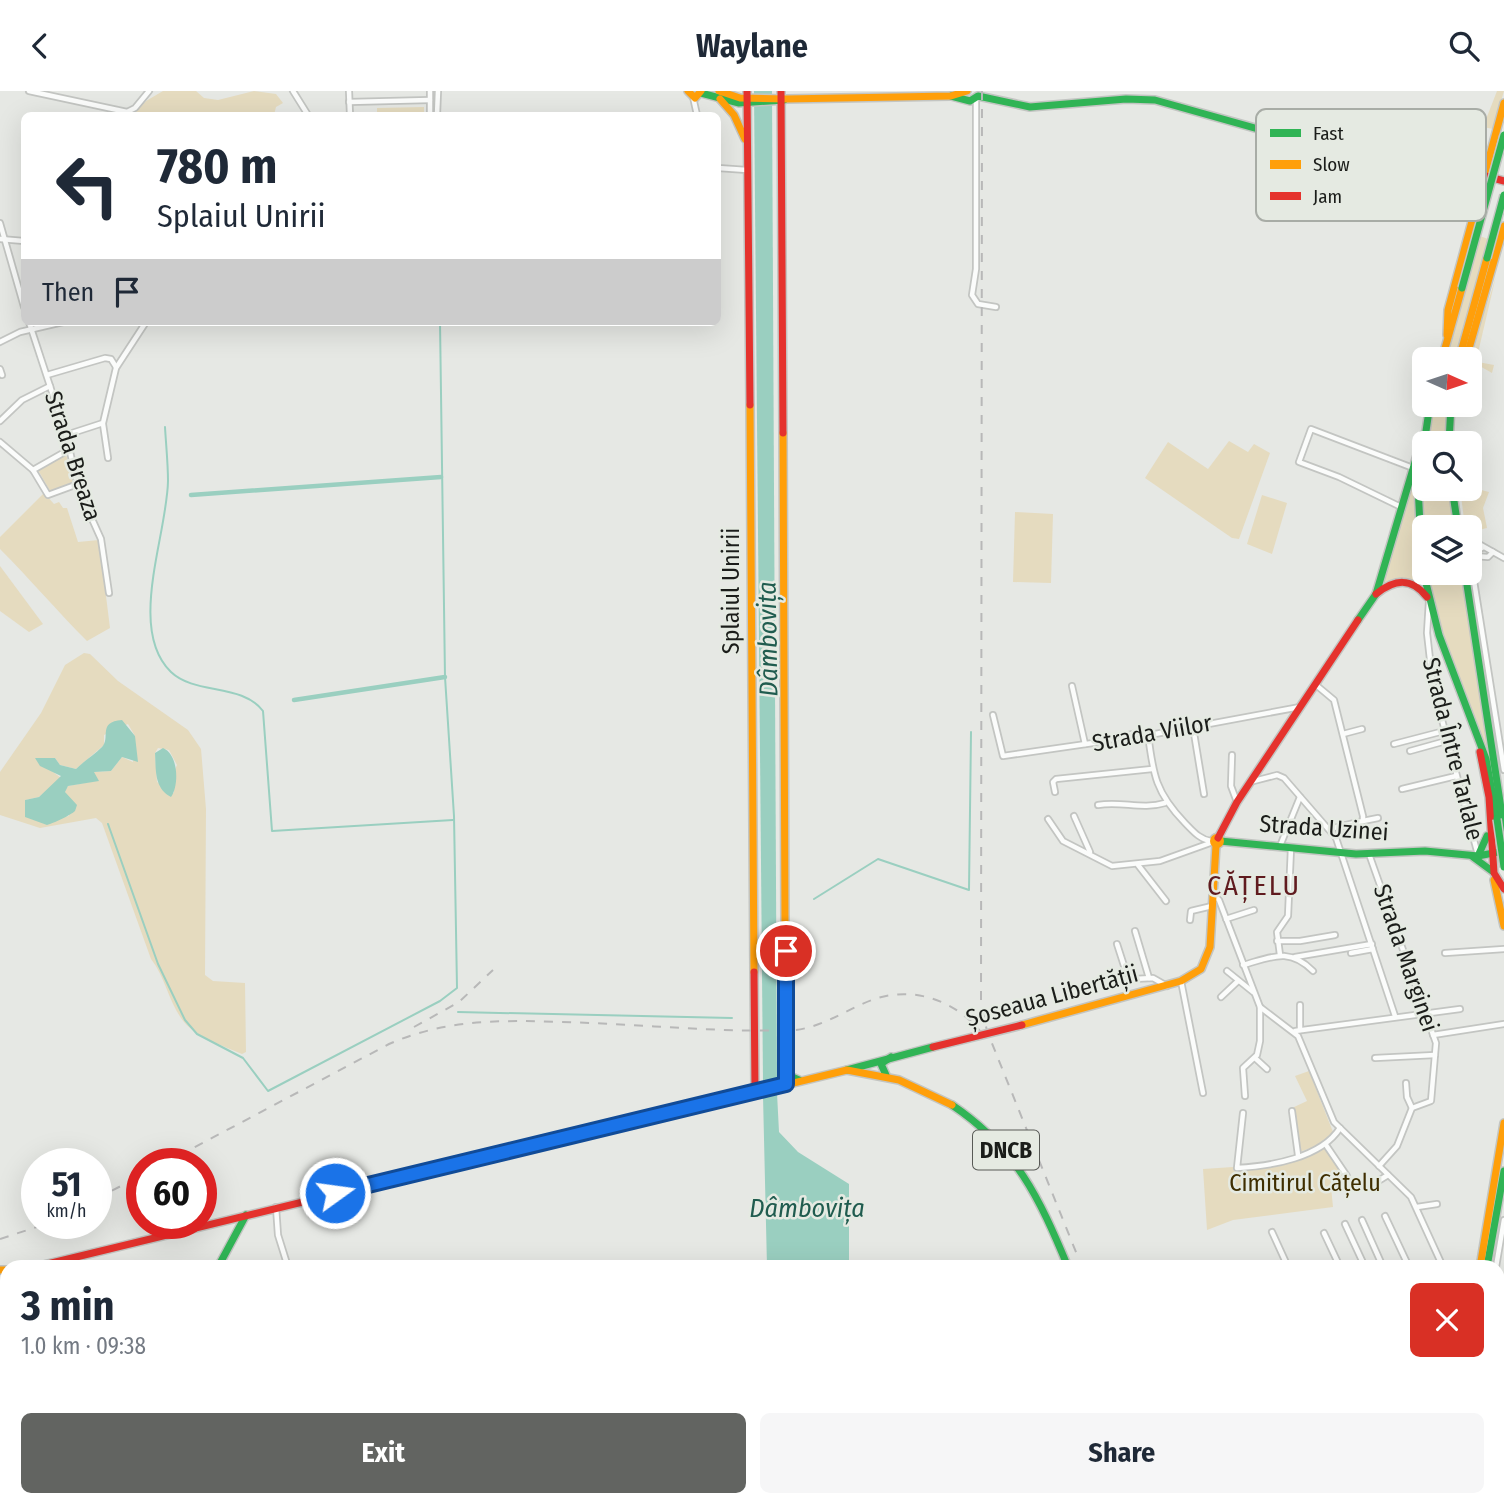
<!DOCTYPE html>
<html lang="en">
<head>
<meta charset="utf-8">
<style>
	body { margin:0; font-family:"Fira Sans Condensed",sans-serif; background:#f6f6f7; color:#1f2937; height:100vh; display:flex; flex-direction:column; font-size:26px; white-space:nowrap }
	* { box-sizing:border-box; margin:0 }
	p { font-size:23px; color:#747a83 }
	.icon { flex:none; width:38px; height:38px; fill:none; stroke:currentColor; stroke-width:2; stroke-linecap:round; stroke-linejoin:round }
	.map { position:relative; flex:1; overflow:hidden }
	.sheet { position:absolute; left:0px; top:1169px; width:1505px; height:247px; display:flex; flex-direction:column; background:#fff; border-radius:21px 21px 0 0; box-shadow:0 7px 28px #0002 }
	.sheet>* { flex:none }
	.top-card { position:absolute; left:21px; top:21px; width:700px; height:214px; border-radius:10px; box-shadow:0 7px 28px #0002; background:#fff; color:#1f2937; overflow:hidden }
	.needle { width:46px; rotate:93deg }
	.tools { position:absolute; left:1412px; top:256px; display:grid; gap:14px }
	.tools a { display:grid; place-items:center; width:70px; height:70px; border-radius:10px; background:#fff; box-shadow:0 7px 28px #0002; font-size:35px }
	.speed { position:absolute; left:21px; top:1057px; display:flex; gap:14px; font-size:35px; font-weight:700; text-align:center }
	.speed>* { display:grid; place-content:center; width:91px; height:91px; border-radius:50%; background:#fff; box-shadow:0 7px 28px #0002; line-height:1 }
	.speed small { font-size:18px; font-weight:400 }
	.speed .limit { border:10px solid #d22; background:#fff; color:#111 }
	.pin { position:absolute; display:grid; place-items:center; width:60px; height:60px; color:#fff; margin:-30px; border:4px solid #fff; border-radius:50%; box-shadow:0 2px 7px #0007 }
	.me { position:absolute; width:77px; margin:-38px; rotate:76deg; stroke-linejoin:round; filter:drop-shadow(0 0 5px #0008) }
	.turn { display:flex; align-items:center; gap:24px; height:147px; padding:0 21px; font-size:32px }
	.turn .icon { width:91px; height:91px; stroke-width:2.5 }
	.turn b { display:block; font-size:49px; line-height:60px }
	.then { display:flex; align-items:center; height:66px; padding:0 21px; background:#0003; gap:14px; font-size:26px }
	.round { display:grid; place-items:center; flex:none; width:74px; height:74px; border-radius:10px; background:#f6f6f7 }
	.head { display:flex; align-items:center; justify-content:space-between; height:119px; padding:0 21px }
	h1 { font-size:42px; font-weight:700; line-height:52px }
	.action { display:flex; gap:14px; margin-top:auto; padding:14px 21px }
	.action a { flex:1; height:80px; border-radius:10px; background:#626461; color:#fff; font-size:28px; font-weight:700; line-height:80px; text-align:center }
	.action a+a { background:#f6f6f7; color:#1f2937 }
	header { display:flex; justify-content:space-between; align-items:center; height:91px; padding:0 21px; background:#fff; font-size:32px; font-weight:700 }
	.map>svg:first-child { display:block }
</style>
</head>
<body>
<header><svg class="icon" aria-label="back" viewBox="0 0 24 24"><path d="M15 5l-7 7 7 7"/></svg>Waylane<svg class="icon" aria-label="search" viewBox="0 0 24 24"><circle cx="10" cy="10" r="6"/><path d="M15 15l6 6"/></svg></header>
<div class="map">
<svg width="1504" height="1415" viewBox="0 0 1504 1415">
	<rect width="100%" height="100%" fill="#e6e8e4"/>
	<g fill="#e5dbbf" fill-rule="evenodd">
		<path d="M163 0H196L204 7 218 9 254 0 276 3 283 12 276 16 274 24H133L146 10Z"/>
		<path d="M1497 0H1504L1493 38 1483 36Z"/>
		<path d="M424 16V24H377V17Z"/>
		<path d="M1480 145 1488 148 1456 268H1446Z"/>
		<path d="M1496 185 1477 266 1478 271 1494 274 1492 282 1471 270 1481 231 1469 268C1479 230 1486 220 1496 185Z"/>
		<path d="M1434 313H1447L1445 352H1426Z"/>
		<path d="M1229 350 1248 361 1254 353 1270 362 1239 448 1232 447 1145 387 1168 351 1208 378Z"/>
		<path d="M1424 361V397H1448L1454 436H1424V463L1421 398Z"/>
		<path d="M66 363 73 391 50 400 38 379Z"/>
		<path d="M1417 372 1416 443 1423 494 1407 487 1383 494Z"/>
		<path d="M1470 396 1489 401 1483 417 1487 437 1475 440 1476 448 1470 444V436H1465L1460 397Z"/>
		<path d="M44 402 54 413 59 411 63 417H67L78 451 99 449 110 537 87 550C57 520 30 488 0 458V446Z"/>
		<path d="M1262 404 1287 412 1272 463 1247 453Z"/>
		<path d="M1015 421 1053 423 1051 492 1013 491Z"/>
		<path d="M0 475 43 533 29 541 0 520Z"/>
		<path d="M1427 481H1461L1489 666 1441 538Z"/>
		<path d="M84 562 90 563 118 590 188 639 201 658 206 718 205 884 213 890 245 892 246 961 242 963C224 955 198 947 184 931 169 913 166 887 151 868L102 732 96 727 40 737 0 724V681L41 622 65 574ZM128 633 135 645 133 671 122 666 111 680 94 681 95 690 68 695 65 700 69 725 58 727 25 709 39 706 61 687 35 667H55L60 674 76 678 104 654V644ZM158 657 169 659 177 674 173 683 174 702 157 691 155 662Z"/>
		<path d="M1309 980 1333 1041 1320 1054 1299 1061 1292 1017 1307 1010 1295 985Z"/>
		<path d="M1327 1057 1346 1087 1331 1096 1333 1116 1233 1129 1207 1139 1203 1078 1233 1076 1234 1080 1278 1073Z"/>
		<path d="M1351 1409H1459L1460 1415H1351Z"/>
	</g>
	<g fill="#9acfc0">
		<path d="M754 0H772L777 988 763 991Z"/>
		<path d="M122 629 135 645 138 671 122 666 111 680 94 681 99 690 68 695 65 701 77 714 75 720C71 724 54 732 47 734L25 726V709L39 706 61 685 40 675 35 667H55L60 674 76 678C84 670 94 664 102 656 111 647 97 631 122 629Z"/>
		<path d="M163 657C179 664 179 695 171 706 154 697 156 679 155 662Z"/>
		<path d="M777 1002 779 1041 798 1061 849 1093V1176H767L763 1005Z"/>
		<rect x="504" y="1409" width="53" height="6"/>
		<path d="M481 1410V1415H410V1411Z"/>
	</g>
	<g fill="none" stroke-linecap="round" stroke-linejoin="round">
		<g stroke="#9acfc0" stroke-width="2">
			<path d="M165 336C166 354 168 372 168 390 167 445 127 538 171 581 195 604 242 592 263 620L272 740 453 729"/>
			<path d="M108 733 158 873 185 929 197 943 243 967 268 1000 440 910 457 897 454 725 445 586 440 231"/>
			<path d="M814 808 878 768 969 799 971 641"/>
			<path d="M458 921 732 927"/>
		</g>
		<g stroke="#9acfc0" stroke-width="4.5">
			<path d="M191 404 441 386"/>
			<path d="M294 609 445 586"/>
		</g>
		<g stroke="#c3c5c2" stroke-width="8">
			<g id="street">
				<path d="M29 0 127 21 135 17 149 0"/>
				<path d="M293 0 308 24"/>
				<path d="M349 0 350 24"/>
				<path d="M430 0V24"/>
				<path d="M693 6 697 24"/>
				<path d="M976 9V178L972 204 978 213 996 216"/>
				<path d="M349 11 430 9"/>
				<path d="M437 24 438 0"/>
				<path d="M718 77 747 79"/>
				<path d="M0 132 24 216"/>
				<path d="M0 148 24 150"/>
				<path d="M29 231 66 344 79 399 101 448 109 502"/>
				<path d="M0 251 20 241 63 231"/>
				<path d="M0 278 2 284"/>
				<path d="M47 284 105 267 111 268 116 276"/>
				<path d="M0 330 22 309 50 295"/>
				<path d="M103 333 108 367"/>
				<path d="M66 344 103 332 116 277 146 231"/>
				<path d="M0 351 33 379 48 404 78 393"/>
				<path d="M33 379 70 358"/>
				<path d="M1401 416 1339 386 1299 371 1311 338 1413 377"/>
				<path d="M1470 448 1504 467"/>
				<path d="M1493 461 1488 466 1474 465 1471 471 1504 679"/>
				<path d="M1470 462 1482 457"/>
				<path d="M1429 510 1427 542 1433 595 1478 764"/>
				<path d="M1316 594 1334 609 1363 725V730L1329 738"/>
				<path d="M1072 595 1085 653"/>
				<path d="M993 624 1003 665 1100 651 1137 642 1155 643 1300 616"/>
				<path d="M1193 636 1204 703"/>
				<path d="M1148 643C1153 684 1156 702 1185 732 1193 740 1199 748 1211 750"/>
				<path d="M1343 643 1362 638"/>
				<path d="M1394 653 1444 640"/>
				<path d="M1410 660 1446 650"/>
				<path d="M1232 664 1231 695 1237 711"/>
				<path d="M1250 691 1277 684 1284 687 1336 747 1395 925"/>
				<path d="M1402 698 1456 685"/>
				<path d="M1055 701 1053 691 1056 688 1152 678"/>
				<path d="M1098 714C1122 710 1142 719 1165 712"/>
				<path d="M1074 725 1090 761"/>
				<path d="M1048 728 1063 750 1112 775 1160 770 1213 751"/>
				<path d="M1363 730 1378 727"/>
				<path d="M1280 755 1300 706"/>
				<path d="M1369 763 1436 952 1431 1010 1412 1017 1397 1055 1379 1075"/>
				<path d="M1138 774 1166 810"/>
				<path d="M1213 803 1219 809 1260 916 1298 945 1334 1031 1411 1106 1443 1176"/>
				<path d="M1226 828 1254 819"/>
				<path d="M1190 829 1191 820 1212 815"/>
				<path d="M1135 840 1149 887"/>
				<path d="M1277 850H1300L1335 844"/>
				<path d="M1117 853 1126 881 1134 888 1153 887 1167 895"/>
				<path d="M1351 862 1373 858"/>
				<path d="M1445 862 1504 858"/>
				<path d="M1280 864 1277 841 1288 825 1291 757"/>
				<path d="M1295 866 1372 853"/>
				<path d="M1243 874C1272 866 1289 856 1313 880"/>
				<path d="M1227 880 1253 901"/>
				<path d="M1181 890 1203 1002"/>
				<path d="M1221 906 1238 890"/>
				<path d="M1300 914V939"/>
				<path d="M1295 940 1460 918"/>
				<path d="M1433 944 1504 933"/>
				<path d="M1255 967 1267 978"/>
				<path d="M1375 967 1435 964"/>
				<path d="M1406 992 1407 1006 1412 1017"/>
				<path d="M1245 1005 1243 977 1257 964 1260 950V916"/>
				<path d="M1292 1020 1298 1064"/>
				<path d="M1243 1022 1237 1077C1271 1075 1321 1067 1340 1037"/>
				<path d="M1326 1054 1347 1085 1345 1089"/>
				<path d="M1370 1095 1388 1084"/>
				<path d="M276 1116 278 1144 288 1176"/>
				<path d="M1417 1116 1437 1113"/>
				<path d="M1385 1125 1409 1176"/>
				<path d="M1362 1129 1383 1176"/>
				<path d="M1345 1133 1365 1176"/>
				<path d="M1272 1141 1288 1176"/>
				<path d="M1324 1142 1340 1176"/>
				<path d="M1496 1176 1504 1129"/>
				<path d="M0 1213 7 1279"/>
				<path d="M1498 1299 1504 1309"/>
				<path d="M297 1409 306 1410"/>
				<path d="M1495 1409V1415"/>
				<path d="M263 1415 264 1409"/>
				<path d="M344 1415 348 1409"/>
				<path d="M366 1415 367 1409"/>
			</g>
		</g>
		<g stroke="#c3c5c2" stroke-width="10">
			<g id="fast">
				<path d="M701 2 739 12 784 9"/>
				<path d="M951 5 970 10 978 5 1030 16 1126 8 1155 9 1480 100"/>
				<path d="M1430 313 1418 394 1422 476 1439 544 1486 668 1497 728"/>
				<path d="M1449 352 1451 313"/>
				<path d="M1452 397 1458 436"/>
				<path d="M1465 481 1504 737"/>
				<path d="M1358 529 1376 503 1423 344"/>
				<path d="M1220 750 1356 763 1425 760 1478 765 1504 760"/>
				<path d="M1478 765 1487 745"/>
				<path d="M1473 766 1492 780"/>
				<path d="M785 834 786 993"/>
				<path d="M786 974 790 985 799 989"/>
				<path d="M847 979 933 956"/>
				<path d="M886 984 881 973 891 966"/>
				<path d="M952 1014C1016 1057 1039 1106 1068 1176"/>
				<path d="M218 1176 246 1124"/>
				<path d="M1487 1176 1504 1080"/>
				<path d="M1211 1409 1222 1415"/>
				<path d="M1472 1409V1415"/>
			</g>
		</g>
		<g stroke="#c3c5c2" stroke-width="10">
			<g id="slow">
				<path d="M688 0 695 7 701 0"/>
				<path d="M719 0 740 7 786 8 951 5 967 0"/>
				<path d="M720 8 734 24 745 48"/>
				<path d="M1447 244 1448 219 1504 12"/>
				<path d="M1442 268 1462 197"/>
				<path d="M1459 268 1487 167"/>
				<path d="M1466 268 1504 135"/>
				<path d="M750 314 754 881"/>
				<path d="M783 342 785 834"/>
				<circle cx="1217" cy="750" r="3.5"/>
				<path d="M1494 789 1504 835"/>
				<path d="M1022 934 1181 890 1201 878 1210 856 1216 754"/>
				<path d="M426 1081 847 979 899 989 952 1014"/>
				<path d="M1480 1176 1504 1032"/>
				<path d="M0 1179H7"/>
				<path d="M1478 1409 1479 1415"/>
			</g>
		</g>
		<g stroke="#c3c5c2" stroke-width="10">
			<g id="jam">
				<path d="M747 0 750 314"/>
				<path d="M781 0 783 342"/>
				<path d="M1463 92 1482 84 1504 90"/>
				<path d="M1376 503C1395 488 1411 486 1427 506"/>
				<path d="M1480 661 1489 706 1494 782 1504 798"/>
				<path d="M1218 747 1237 711 1358 529"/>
				<path d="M754 881 755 1000"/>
				<path d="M35 1176 426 1081"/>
				<path d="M139 1415 141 1409"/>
			</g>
		</g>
		<use href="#street" stroke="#fbfcfb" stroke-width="4.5"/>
		<use href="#fast" stroke="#30b455" stroke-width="7"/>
		<use href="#slow" stroke="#ff9f0a" stroke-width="7"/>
		<use href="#jam" stroke="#e5322d" stroke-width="7"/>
		<g stroke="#b8b8b8" stroke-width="2" stroke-dasharray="9 9" stroke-linecap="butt">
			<path d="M982 0 981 912 987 940 1082 1176"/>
			<path d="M414 936 459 911 493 879"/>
			<path d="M163 1073 389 953C446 928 501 929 562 931 640 933 718 942 796 939 825 935 845 919 872 909 914 893 961 911 986 948"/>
			<path d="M96 1108 142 1084"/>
			<path d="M0 1148 49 1132"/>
			<path d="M1231 1409 1244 1415"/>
		</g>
		<g stroke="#c3c5c2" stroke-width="10" stroke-linecap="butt">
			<g id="fast-bridge">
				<path d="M1487 167 1504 104"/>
				<path d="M1462 197 1504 44"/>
				<path d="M1497 728 1504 776"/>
			</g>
		</g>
		<g stroke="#c3c5c2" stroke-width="10" stroke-linecap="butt">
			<path id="jam-bridge" d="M933 956 1022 934"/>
		</g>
		<use href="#fast-bridge" stroke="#30b455" stroke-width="7"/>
		<use href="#jam-bridge" stroke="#e5322d" stroke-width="7"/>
	</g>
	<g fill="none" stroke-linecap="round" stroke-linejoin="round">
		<g stroke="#114b97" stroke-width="18">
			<path id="route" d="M335 1102 786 993V860"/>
		</g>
		<use href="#route" stroke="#1a73e8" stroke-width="12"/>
	</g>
	<g text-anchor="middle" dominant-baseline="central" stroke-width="5" stroke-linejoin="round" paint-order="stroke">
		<rect fill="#e5eae2" stroke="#585a56" stroke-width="2" x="973" y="1039.5" width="66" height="39" rx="5"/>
		<g font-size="23" font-weight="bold" fill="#1b1d1a">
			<text x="1006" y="1059">DNCB</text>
		</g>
		<g font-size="24" fill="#1b1d1a" stroke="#e5eae2">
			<text transform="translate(73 365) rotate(72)">Strada Breaza</text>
			<text transform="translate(731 500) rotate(-90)">Splaiul Unirii</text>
			<text transform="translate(1152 642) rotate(-10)">Strada Viilor</text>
			<text transform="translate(1453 658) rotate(76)">Strada Între Tarlale</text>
			<text transform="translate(1324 737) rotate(4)">Strada Uzinei</text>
			<text transform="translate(1406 867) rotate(71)">Strada Marginei</text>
			<text transform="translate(1052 905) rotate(-15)">Șoseaua Libertății</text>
		</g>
		<g font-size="24" fill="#3f2e00" stroke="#e5eae2">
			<text x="1305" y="1092">Cimitirul Cățelu</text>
		</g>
		<g font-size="26" font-style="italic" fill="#205c4f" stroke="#e5eae2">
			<text transform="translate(768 548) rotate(-91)">Dâmbovița</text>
			<text x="807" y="1117">Dâmbovița</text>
		</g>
		<g font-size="28" letter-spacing="2" fill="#601b1f" stroke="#e5eae2">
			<text x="1254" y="794">CĂȚELU</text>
		</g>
	</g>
	<rect x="1256" y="18" width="230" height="112" rx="10" fill="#e5eae2" stroke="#a8aca6" stroke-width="2"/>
	<rect x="1270" y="38" width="31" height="8" fill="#30b455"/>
	<rect x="1270" y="69" width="31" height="9" fill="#ff9f0a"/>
	<rect x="1270" y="101" width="31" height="8" fill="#e5322d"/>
	<g font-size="19" fill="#1b1d1a">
		<text x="1313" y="49">Fast</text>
		<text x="1313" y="80">Slow</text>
		<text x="1313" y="112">Jam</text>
	</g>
</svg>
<div class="tools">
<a><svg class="needle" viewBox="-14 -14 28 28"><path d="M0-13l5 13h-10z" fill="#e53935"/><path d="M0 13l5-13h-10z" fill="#747a83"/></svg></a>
<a><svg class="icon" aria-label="search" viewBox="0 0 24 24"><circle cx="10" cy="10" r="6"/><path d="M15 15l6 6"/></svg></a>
<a><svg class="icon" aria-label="layers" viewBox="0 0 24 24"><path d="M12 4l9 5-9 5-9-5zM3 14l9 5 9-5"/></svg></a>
</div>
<div class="speed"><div>51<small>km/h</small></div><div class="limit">60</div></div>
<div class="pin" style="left:786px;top:860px;background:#d93025"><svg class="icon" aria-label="arrive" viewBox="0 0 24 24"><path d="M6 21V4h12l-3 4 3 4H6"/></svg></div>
<svg class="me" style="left:335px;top:1102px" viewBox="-20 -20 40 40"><circle r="17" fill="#1a73e8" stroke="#fff" stroke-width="3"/><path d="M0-11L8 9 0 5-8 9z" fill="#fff"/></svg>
<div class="top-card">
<div class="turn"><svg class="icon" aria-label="left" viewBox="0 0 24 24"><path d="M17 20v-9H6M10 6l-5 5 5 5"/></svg><div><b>780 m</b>Splaiul Unirii</div></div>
<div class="then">Then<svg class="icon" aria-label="arrive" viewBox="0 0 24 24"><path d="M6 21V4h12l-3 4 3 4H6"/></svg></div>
</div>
<section class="sheet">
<div class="head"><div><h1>3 min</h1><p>1.0 km · 09:38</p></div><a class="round" style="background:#d93025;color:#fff"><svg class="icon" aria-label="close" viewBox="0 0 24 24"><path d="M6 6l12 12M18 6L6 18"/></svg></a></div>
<div class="action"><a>Exit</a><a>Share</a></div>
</section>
</div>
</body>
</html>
